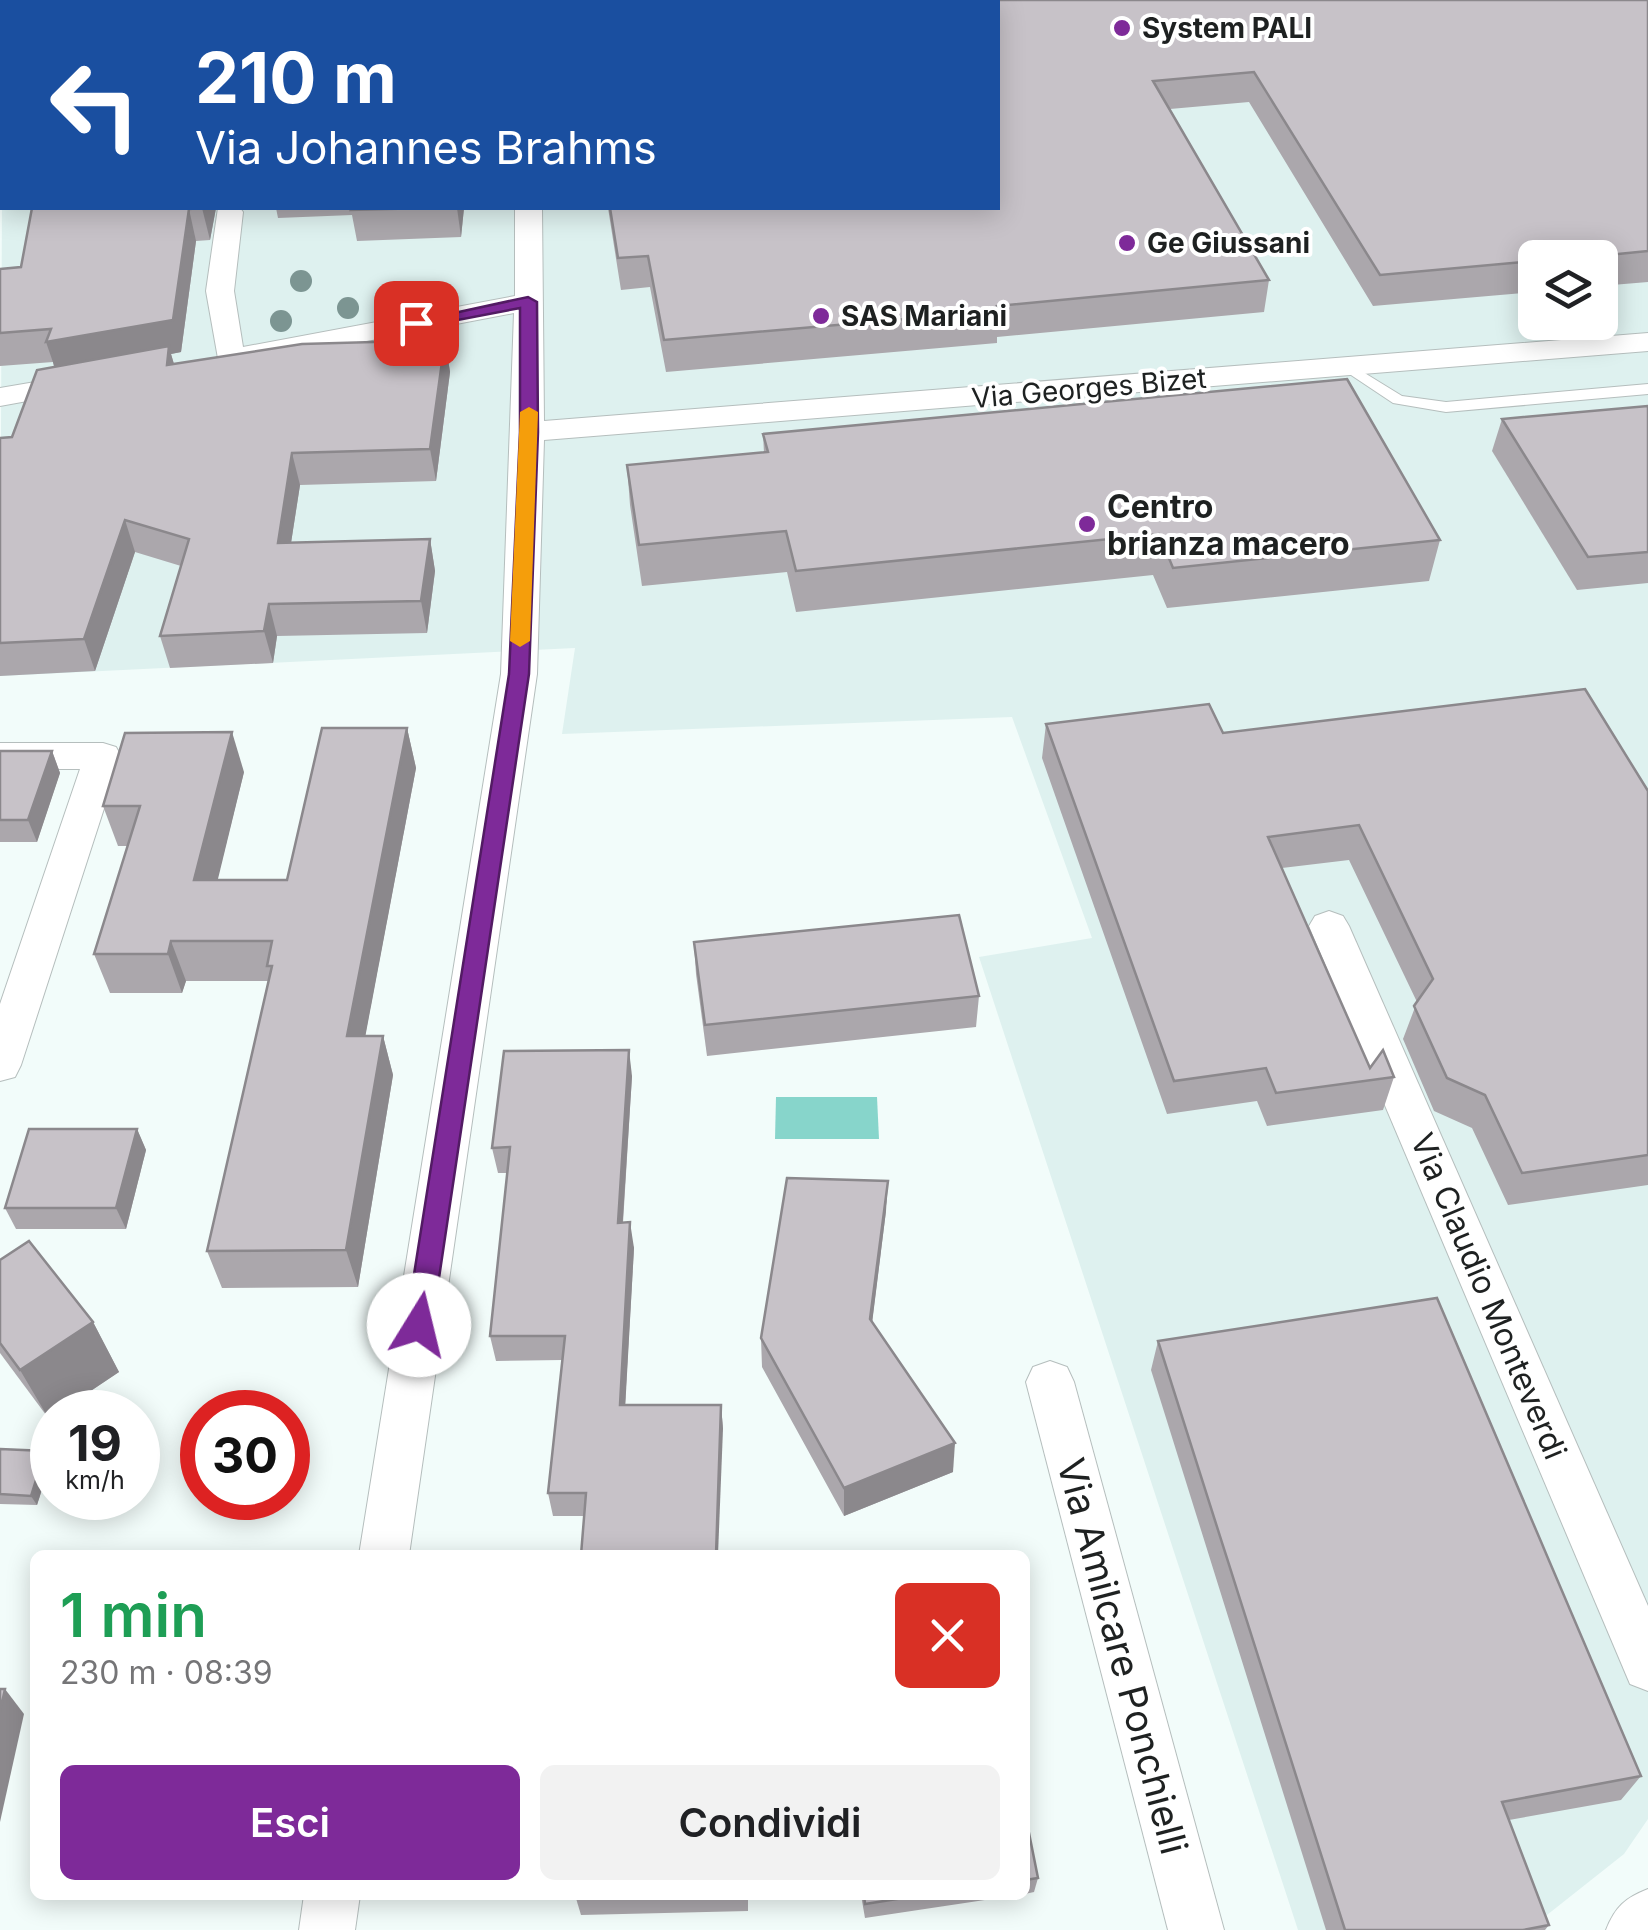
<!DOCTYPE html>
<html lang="it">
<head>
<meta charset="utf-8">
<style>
	body { margin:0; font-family:Inter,sans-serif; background:#f2f2f2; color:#202124; height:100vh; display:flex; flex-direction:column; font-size:38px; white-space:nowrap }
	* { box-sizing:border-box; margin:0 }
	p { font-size:32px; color:#757577 }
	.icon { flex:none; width:55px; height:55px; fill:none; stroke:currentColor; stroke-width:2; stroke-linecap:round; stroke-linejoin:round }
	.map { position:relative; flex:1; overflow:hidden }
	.side { position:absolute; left:30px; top:1550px; width:1000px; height:350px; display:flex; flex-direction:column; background:#fff; border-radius:15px; box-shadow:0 5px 25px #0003 }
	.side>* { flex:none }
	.hud { position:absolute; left:0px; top:0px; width:1000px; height:210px; box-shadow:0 5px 25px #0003; background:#1a4fa0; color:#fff; overflow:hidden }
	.buttons { position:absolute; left:1518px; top:240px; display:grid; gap:20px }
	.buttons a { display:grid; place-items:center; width:100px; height:100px; border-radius:15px; background:#fff; box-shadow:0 5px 25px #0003; font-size:50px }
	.speed { position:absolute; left:30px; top:1390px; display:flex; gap:20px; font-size:50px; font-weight:700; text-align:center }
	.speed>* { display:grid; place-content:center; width:130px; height:130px; border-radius:50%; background:#fff; box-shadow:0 5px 25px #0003; line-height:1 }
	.speed small { font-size:25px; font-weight:400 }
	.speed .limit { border:15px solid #d22; background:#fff; color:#111 }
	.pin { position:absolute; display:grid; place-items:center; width:85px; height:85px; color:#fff; margin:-42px; border-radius:20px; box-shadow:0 5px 15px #0006 }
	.me { position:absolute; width:110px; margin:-55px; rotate:9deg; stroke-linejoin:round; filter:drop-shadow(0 0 8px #0008) }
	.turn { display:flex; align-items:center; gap:35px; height:210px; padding:0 30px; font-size:45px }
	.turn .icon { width:130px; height:130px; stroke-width:2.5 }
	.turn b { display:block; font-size:70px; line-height:85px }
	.round { display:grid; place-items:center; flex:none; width:105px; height:105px; border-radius:15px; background:#f2f2f2 }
	.head { display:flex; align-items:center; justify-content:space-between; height:170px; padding:0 30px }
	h1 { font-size:60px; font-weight:600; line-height:75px; color:#1e9e55 }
	.action { display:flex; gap:20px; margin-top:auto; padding:20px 30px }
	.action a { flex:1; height:115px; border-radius:15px; background:#7e2a99; color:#fff; font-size:40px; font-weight:600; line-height:115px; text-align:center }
	.action a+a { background:#f2f2f2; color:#202124 }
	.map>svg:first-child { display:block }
</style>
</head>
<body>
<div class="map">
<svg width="1648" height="1930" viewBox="0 0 1648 1930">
	<rect width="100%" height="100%" fill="#f2fcfa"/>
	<path fill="#def1ef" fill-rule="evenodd" d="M105 0H1648V1819L1624 1854 1528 1930H1298L979 957 1092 938 1012 717 562 734 575 648 0 676 2 192V208H998V2ZM1535 258H1600V322H1535Z"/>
	<path fill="#87d5cb" d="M776 1097H877L879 1139H775Z"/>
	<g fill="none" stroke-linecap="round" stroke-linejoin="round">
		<g stroke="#b5bebd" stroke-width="2">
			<g id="lane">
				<rect x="859" y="0" width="12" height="2"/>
				<path d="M2 59V71L0 72V60Z"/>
				<path d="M1350 364 1402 396 1446 402 1648 384V394L1446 412 1393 403 1345 371V365Z"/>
			</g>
		</g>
		<g stroke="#b5bebd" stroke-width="2">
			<g id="street">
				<rect x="515" y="0" width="24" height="2"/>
				<path d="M218 208H240L243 212 234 291 243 347 515 296V208H542L544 421 1648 333V351L544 440 537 674 409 1555H359L501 674 514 313 252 363C240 360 233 368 219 364L206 291Z"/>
				<path d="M82 374 97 383 93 389 0 406V388Z"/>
				<path d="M0 743H103L116 747 121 756 21 1065 15 1077 0 1081V1004L80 769H0Z"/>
				<path d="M1329 911 1343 916 1349 926 1648 1606V1691L1630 1684 1309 926 1315 916Z"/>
				<path d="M1050 1361 1067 1367 1074 1382 1224 1930H1168L1026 1382 1033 1367Z"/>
				<path d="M1648 1889V1930H1606C1615 1907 1625 1898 1648 1889Z"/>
				<path d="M304 1895H360L355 1930H299Z"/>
			</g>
		</g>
		<use href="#lane" fill="#fff" fill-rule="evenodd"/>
		<use href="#street" fill="#fff" fill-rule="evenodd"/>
		<path stroke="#898f8e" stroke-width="5" d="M0 114 2 109"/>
	</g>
	<g fill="#7c9592">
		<circle cx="301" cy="281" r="11"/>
		<circle cx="348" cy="308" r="11"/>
		<circle cx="281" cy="321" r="11"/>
	</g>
	<g fill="#aba7ac">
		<rect x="601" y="0" width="227" height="2"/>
		<path d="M940 0H1648V282L1600 286V258H1535V292L1373 306 1249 102 1170 109 1269 280 1264 312 997 337V343L666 372 650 287 621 290 608 208H998V2H942Z"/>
		<path d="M32 208H216L210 240 196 241 181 352 171 354 174 364 445 340 450 372 436 481 300 485 291 543 430 539 435 571 427 633 277 636 273 663 170 668 160 636 181 566 135 552 95 671 0 676V438L12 437 54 367 53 362 0 366V269L21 267Z"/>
		<path d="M276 208H464L461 237 357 241 352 215 278 218Z"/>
		<path d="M1648 406V583L1577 590 1492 451 1502 419Z"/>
		<path d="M763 434 1440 540 1429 581 1167 608 1153 575 796 612 787 572 642 586 630 505 627 465 764 453Z"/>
		<path d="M1046 724 1223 733 1648 791V1185L1508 1205 1472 1128 1434 1111 1403 1039 1417 1002 1349 860 1282 868 1370 1068 1394 1077 1383 1110 1267 1126 1257 1101 1167 1114 1042 758Z"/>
		<path d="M407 728 416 768 365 1036H383L393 1075 358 1287 222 1288 207 1251 268 981H186L182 993H110L94 954 128 846H118L103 806 244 772 217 880H287Z"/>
		<path d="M0 751H52L60 773 37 842H0Z"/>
		<path d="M694 942 979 996 976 1027 707 1056 696 974Z"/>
		<path d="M632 1076 623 1223 634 1248 625 1405H721L723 1429 584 1516H553L548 1493 562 1360 496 1361 490 1336 507 1173H498L492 1148Z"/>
		<path d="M137 1129 146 1150 126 1229H16L5 1208Z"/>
		<path d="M886 1211 872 1322 953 1472 844 1516 762 1367 761 1338Z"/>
		<path d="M0 1260 93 1322 119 1372 49 1419 0 1353Z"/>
		<path d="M1158 1341 1641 1776 1621 1800 1509 1820 1549 1925 1545 1930H1326L1151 1370Z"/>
		<path d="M0 1449 51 1461 37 1505 0 1504Z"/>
		<path d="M1025 1813 1038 1878 1034 1892 1025 1894Z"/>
		<path d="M575 1895H748V1911L581 1915Z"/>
		<path d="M861 1895H1018L865 1918Z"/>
	</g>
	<g fill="#8b888c">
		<path d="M202 208H216L210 240Z"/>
		<path d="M457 208H464L461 237Z"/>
		<path d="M189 209 196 241 181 352 171 354 178 378 57 374 46 342Z"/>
		<path d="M445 340 450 372 436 481 430 449Z"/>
		<path d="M292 453 300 485 286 575 278 543Z"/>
		<path d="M125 520 135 552 95 671 84 639Z"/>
		<path d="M430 539 435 571 427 633 421 601Z"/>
		<path d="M269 604 277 636 273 663 264 631Z"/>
		<path d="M407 728 416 768 358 1075 347 1036Z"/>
		<path d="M232 732 244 772 208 920 194 880Z"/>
		<path d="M52 751 60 773 37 842 28 820Z"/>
		<path d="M171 941 186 981 182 993 168 954Z"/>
		<path d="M383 1036 393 1075 358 1287 346 1250Z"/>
		<path d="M629 1050 632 1076 621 1248 618 1223Z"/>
		<path d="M137 1129 146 1150 126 1229 116 1208Z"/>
		<path d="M888 1181 886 1211 869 1348 870 1319Z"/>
		<path d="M630 1222 634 1248 624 1428 620 1405Z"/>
		<path d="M93 1322 119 1372 59 1412H52V1417L49 1419 20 1370Z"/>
		<path d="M721 1405 723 1429 718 1555H716Z"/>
		<path d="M955 1443 953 1472 844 1516V1488Z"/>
		<path d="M45 1451 51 1461 37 1505 31 1496Z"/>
		<path d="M5 1689 24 1714 0 1822V1712Z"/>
	</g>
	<g fill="#c7c2c8" stroke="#8b888c" stroke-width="2.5">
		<path d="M126 0H224L223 2H125Z"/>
		<path d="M312 0H476V2H311Z"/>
		<path d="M605 0H801L802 2H605Z"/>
		<path d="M957 0H1648V251L1578 258H1535V261L1380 275 1254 72 1153 81 1269 280 997 306 999 311 664 340 648 256 618 258 610 208H998V2H959Z"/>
		<path d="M32 208H202L189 209 173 320 46 342 51 329 0 333V269L21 267Z"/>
		<path d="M352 208H428L351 210Z"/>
		<path d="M445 340 430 449 292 453 278 543 430 539 421 601 269 604 264 631 160 636 189 539 125 520 84 639 0 643V438L12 437 37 370 169 346 167 365 302 344Z"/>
		<path d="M1347 379 1440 540 1173 568 1159 534 796 571 786 531 639 545 627 465 768 452 763 434Z"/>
		<path d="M1648 406V552L1588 557 1502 419Z"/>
		<path d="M1585 689 1648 791V1155L1522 1173 1485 1095 1447 1078 1414 1006 1433 979 1359 825 1268 837 1370 1068 1383 1050 1394 1077 1276 1093 1266 1068 1174 1081 1046 724 1209 704 1223 733Z"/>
		<path d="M322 728H407L347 1036H383L346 1250 207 1251 272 966H267L272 941H171L168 954H94L140 806H103L125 733 232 732 194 880H287Z"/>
		<path d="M0 751H52L28 820H0Z"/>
		<path d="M959 915 979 996 705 1025 694 942Z"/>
		<path d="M629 1050 618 1223 630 1222 620 1405H721L716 1555H581L586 1493H548L565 1336H490L510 1147 492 1148 504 1051Z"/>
		<path d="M29 1129H137L116 1208H5Z"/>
		<path d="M787 1178 888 1181 870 1319 955 1443 844 1488 761 1338Z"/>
		<path d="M29 1241 93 1322 20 1370 0 1343V1260Z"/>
		<path d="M1437 1298 1641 1776 1502 1802 1549 1925 1523 1930H1345L1158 1341Z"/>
		<path d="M0 1449 45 1451 31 1496 0 1494Z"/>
		<path d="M0 1689H5L0 1712Z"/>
		<path d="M1025 1813 1038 1878 1025 1880Z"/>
		<path d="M864 1895H922L865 1904Z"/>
	</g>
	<path fill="#7e2a99" stroke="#521b63" stroke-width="2.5" d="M528 297 537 302 538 432 529 674 432 1325 429 1333H410L406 1325 509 674 520 432V308L416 328 408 323Z"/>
	<path fill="#f59e0b" d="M529 407 538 412 530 641 520 647 510 641 520 412Z"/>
	<g fill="#7e2a99" stroke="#fff" stroke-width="4">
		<circle cx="1122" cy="28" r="10"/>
		<circle cx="1127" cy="243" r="10"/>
		<circle cx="821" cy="316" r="10"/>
		<circle cx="1087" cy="524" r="10"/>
	</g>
	<g text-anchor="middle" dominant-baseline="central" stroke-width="8" stroke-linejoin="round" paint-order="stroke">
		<g font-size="28" font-weight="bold" fill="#1e2121" stroke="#fff" text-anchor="start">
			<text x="1142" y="28">System PALI</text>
			<text x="1147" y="243">Ge Giussani</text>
			<text x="841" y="316">SAS Mariani</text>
		</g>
		<g font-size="28" fill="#1e2121" stroke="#fff">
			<text transform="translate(1089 388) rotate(-5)">Via Georges Bizet</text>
		</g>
		<g font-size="32" font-weight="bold" fill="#1e2121" stroke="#fff" text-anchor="start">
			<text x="1107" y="506">Centro<tspan x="1107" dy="37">brianza macero</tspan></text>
		</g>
		<g font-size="32" fill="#1e2121" stroke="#fff">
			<text transform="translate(1489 1296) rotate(67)">Via Claudio Monteverdi</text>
		</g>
		<g font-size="38" fill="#1e2121" stroke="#fff">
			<text transform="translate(1123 1656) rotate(75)">Via Amilcare Ponchielli</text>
		</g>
	</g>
</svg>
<div class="buttons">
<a><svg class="icon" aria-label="layers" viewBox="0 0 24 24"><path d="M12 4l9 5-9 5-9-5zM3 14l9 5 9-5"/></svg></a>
</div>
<div class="speed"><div>19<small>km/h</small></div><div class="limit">30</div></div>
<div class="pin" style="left:416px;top:323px;background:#d93025"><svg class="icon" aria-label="arrive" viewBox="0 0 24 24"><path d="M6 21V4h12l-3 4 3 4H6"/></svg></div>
<svg class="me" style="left:419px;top:1325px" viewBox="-20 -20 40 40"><circle r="19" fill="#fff"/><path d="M0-13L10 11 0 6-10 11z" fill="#7e2a99"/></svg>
<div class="hud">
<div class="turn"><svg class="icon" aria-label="left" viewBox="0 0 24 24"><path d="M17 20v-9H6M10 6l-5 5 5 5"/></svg><div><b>210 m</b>Via Johannes Brahms</div></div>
</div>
<section class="side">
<div class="head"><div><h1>1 min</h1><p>230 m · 08:39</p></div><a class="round" style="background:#d93025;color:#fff"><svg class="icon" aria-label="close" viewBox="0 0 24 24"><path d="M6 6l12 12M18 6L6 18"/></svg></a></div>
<div class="action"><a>Esci</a><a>Condividi</a></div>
</section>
</div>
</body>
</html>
